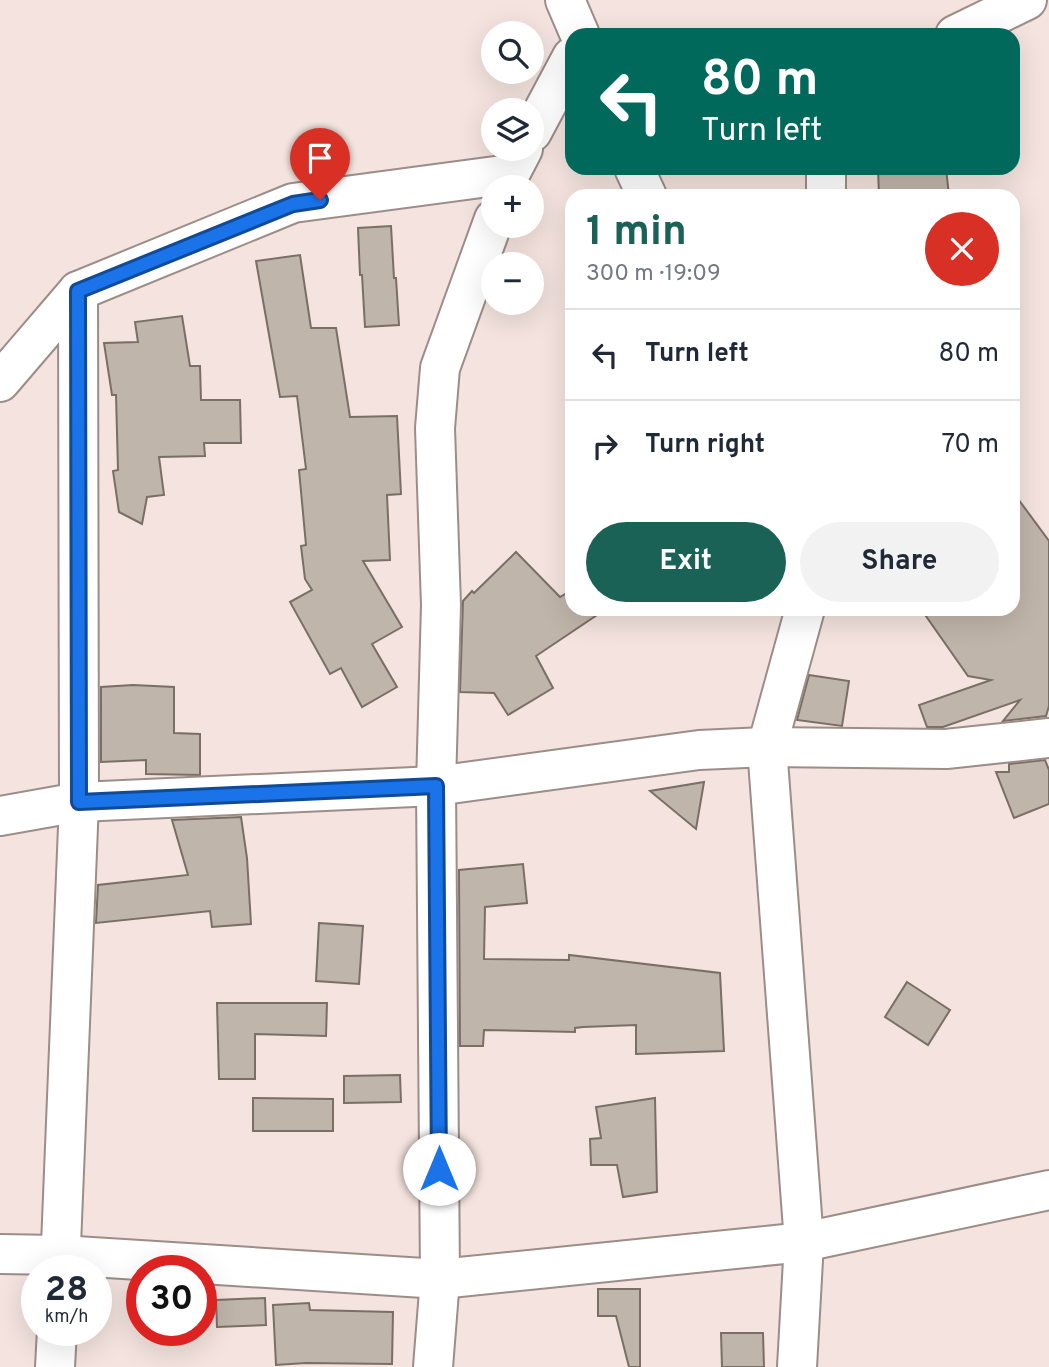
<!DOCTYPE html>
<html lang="en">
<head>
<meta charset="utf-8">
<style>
	body { margin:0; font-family:Overpass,sans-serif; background:#f2f2f3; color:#1f2937; height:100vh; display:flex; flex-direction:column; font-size:26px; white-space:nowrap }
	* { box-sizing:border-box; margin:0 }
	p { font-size:23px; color:#747a83 }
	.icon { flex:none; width:38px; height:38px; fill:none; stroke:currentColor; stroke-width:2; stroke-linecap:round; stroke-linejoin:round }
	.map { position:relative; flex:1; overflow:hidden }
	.side { position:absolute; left:565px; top:189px; width:455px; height:427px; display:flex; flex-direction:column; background:#fff; border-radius:21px; box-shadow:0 7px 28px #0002 }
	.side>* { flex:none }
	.hud { position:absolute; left:565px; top:28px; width:455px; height:147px; border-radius:21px; box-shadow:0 7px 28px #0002; background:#00695c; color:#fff; overflow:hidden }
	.fabs { position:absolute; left:481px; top:21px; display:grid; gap:14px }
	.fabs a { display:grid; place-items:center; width:63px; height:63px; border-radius:50%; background:#fff; box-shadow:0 7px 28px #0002; font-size:35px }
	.speed { position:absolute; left:21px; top:1255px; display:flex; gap:14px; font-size:35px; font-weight:700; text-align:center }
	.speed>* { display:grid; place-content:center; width:91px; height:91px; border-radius:50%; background:#fff; box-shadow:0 7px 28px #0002; line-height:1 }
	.speed small { font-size:18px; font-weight:400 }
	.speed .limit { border:10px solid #d22; background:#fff; color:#111 }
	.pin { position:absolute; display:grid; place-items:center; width:60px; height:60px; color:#fff; margin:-72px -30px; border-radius:50% 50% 50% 0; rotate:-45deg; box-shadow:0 0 7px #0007 }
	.pin .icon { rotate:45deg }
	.me { position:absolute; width:77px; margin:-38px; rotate:0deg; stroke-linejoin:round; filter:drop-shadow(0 0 5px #0008) }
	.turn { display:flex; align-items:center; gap:24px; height:147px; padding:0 21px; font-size:32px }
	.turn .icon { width:91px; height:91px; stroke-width:2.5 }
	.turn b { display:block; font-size:49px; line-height:60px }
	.round { display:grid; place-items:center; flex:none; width:74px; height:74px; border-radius:37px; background:#f2f2f3 }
	.summary { display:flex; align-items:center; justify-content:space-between; height:119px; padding:0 21px }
	h1 { font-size:42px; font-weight:700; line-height:52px; color:#1b6256 }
	.button { display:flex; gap:14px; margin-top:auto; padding:14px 21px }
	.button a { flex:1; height:80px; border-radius:42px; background:#1b6256; color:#fff; font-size:28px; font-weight:700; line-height:80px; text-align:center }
	.button a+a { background:#f2f2f3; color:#1f2937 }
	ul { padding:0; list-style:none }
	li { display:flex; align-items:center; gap:21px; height:91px; padding:0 21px; border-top:2px solid #e0e1e3 }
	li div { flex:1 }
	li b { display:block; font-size:26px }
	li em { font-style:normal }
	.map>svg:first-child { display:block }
</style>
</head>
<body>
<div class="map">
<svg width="1049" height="1367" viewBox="0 0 1049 1367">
	<rect width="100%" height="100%" fill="#f4e3de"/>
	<g fill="#c0b5aa" stroke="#796f65" stroke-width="2">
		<path d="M878 168H946L949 196H879Z"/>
		<path d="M391 226 394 278H396L399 325 365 327 362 275H360L358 228Z"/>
		<path d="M300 255 311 328H336L350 417 397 416 401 494 387 495 390 560 363 561 402 627 372 644 397 687 362 707 341 668 330 674 290 602 312 590 305 579 301 546 306 545 299 470 306 469 297 396 280 397 256 261Z"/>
		<path d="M182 316 190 366H200L201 400H240L241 443H204L205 456 159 457 164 495 147 497 142 524 119 512 113 471 118 470 116 395H112L104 343 138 342 135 322Z"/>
		<path d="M1013 492 1049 541V706L1046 716 1003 721 1020 700 943 727H927L919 705 991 680 968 676 921 609H1013Z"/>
		<path d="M516 552 560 597 572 590V609H606L536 656 553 688 508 715 494 693 460 692 463 601 472 591 474 593Z"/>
		<path d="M809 675 849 681 842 726 797 720Z"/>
		<path d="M133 685 174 687V733L200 734V775L146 774V760L101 762V687Z"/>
		<path d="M1045 760 1049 770V804L1014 818 996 772H1009V764Z"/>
		<path d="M704 782 696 829 650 791Z"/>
		<path d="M241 817 247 858 251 924 212 927 210 911 96 923 98 885 188 875 172 820Z"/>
		<path d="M523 864 527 903 485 907 484 959 569 960V955L720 973 724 1051 636 1054V1025L583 1027 575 1028V1032L484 1030 483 1046H460L459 870Z"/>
		<path d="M319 923 363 926 359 984 316 981Z"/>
		<path d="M907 982 950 1010 928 1045 885 1017Z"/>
		<path d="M217 1003H327L326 1036 255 1034V1079H219Z"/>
		<path d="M400 1075 401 1102 344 1103V1076Z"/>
		<path d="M253 1098 333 1099V1131H253Z"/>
		<path d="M655 1098 657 1192 623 1197 617 1165H591L590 1139 601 1138 596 1107Z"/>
		<path d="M598 1289H640V1367H629L616 1316H598Z"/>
		<path d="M265 1298 266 1325 217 1327 216 1300Z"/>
		<path d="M309 1303 310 1310 393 1312 392 1364 306 1363 276 1365 273 1305Z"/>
		<path d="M721 1333H763L764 1367H722Z"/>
	</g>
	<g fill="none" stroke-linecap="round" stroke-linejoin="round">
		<g stroke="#9c8d88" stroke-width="42">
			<g id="street">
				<path d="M565 0 580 35"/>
				<path d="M955 35 1027 0"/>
				<path d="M532 132 572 57"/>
				<path d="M634 168 647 196"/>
				<path d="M826 168V196"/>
				<path d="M0 382 78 291 293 203 510 174 523 149"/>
				<path d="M0 816 79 802 436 786 699 750 767 747 946 749 1049 738"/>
				<path d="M0 1254 60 1255 440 1279 804 1242 1049 1190"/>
				<path d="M60 1270 79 802 78 291"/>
				<path d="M55 1367 57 1330"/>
				<path d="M433 1367 440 1279 436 786 441 605 435 428 440 368 494 219"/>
				<path d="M797 1367 804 1242 767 747 805 609"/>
			</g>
		</g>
		<use href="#street" stroke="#fff" stroke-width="38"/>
	</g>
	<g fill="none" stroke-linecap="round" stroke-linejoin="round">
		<g stroke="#114b97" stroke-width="18">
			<path id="route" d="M320 200 293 204 78 291 79 802 436 786 439 1169"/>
		</g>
		<use href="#route" stroke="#1a73e8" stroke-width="12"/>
	</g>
</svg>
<div class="fabs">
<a><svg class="icon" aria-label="search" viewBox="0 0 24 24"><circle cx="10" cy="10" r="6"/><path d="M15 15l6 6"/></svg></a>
<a><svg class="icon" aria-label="layers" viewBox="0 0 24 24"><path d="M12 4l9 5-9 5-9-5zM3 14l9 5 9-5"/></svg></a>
<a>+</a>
<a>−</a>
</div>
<div class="speed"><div>28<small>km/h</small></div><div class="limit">30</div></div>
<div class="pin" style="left:320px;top:200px;background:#d93025"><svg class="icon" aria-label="arrive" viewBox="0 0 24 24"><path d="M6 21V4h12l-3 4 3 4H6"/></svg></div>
<svg class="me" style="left:439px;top:1169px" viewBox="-20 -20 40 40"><circle r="19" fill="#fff"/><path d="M0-13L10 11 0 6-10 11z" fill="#1a73e8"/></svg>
<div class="hud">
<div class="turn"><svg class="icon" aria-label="left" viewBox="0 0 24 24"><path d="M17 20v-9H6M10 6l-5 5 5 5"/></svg><div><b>80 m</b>Turn left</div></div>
</div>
<section class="side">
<div class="summary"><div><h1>1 min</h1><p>300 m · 19:09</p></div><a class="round" style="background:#d93025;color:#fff"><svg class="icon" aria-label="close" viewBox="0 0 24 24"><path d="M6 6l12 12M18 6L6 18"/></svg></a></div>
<ul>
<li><svg class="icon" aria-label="left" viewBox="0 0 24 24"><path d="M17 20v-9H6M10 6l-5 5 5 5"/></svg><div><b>Turn left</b></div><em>80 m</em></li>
<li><svg class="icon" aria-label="right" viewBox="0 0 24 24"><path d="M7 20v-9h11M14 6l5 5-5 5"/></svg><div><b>Turn right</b></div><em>70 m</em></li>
</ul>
<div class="button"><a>Exit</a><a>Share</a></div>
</section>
</div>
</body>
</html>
